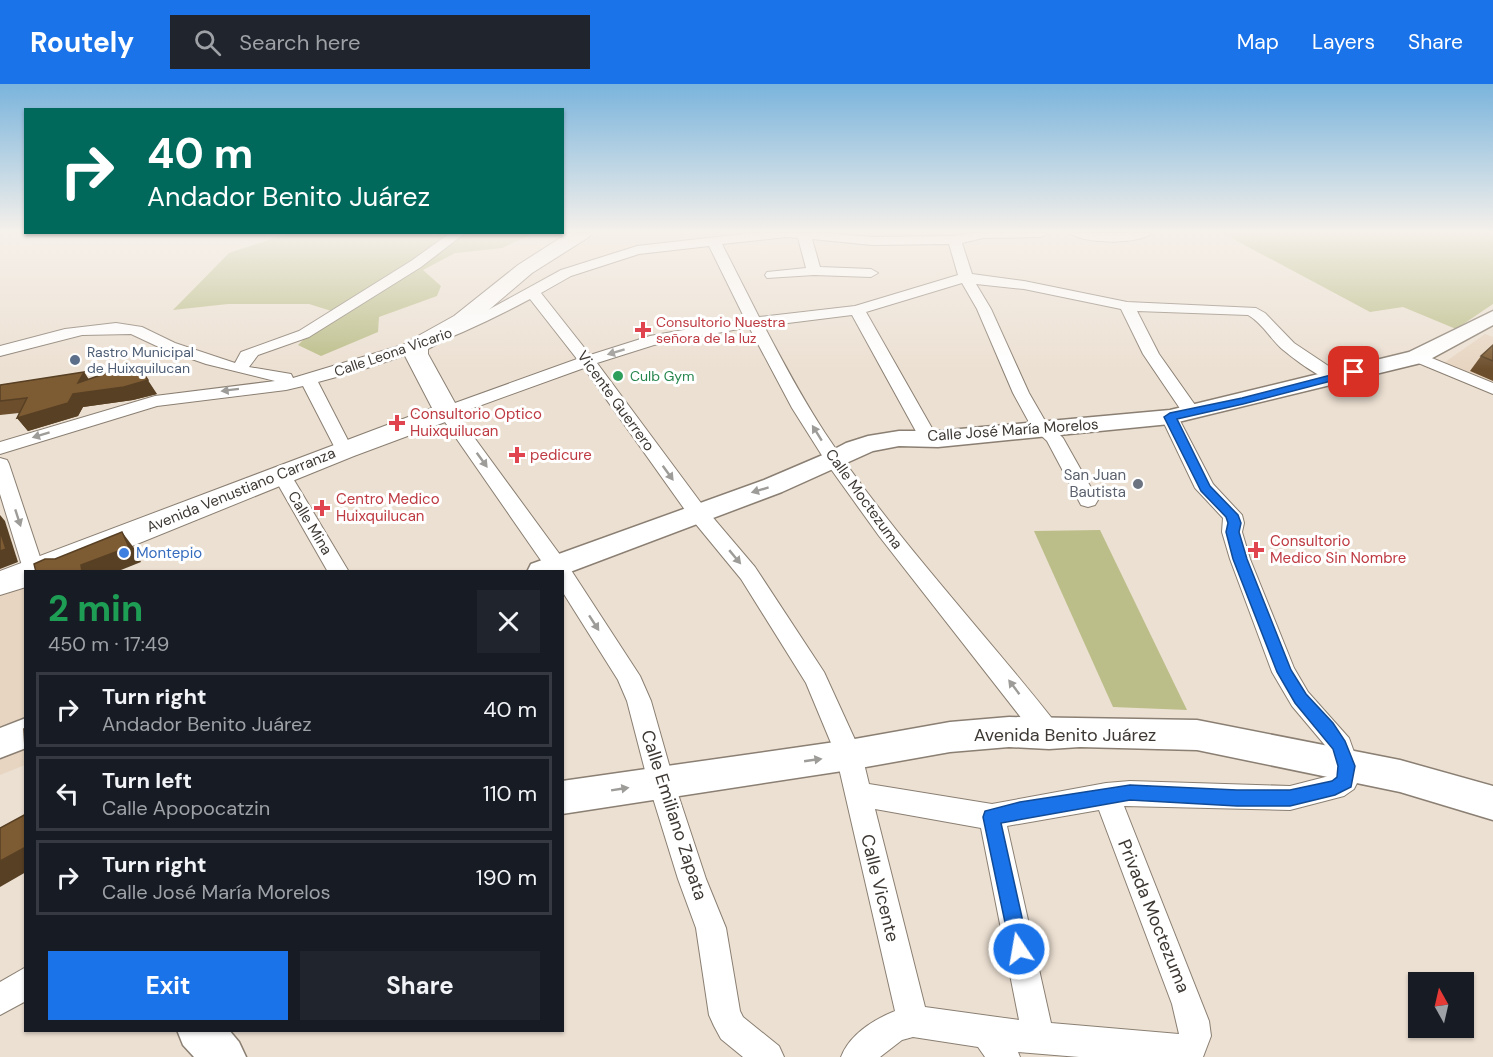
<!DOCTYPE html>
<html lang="en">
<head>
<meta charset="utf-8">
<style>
	body { margin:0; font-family:"DM Sans",sans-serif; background:#20242c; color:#f1f3f6; height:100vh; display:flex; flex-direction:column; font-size:22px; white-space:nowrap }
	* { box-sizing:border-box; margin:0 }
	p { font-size:20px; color:#9ea1a6 }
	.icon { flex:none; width:33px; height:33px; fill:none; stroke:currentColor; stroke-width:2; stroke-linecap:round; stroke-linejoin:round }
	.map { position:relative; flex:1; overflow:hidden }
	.drawer { position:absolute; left:24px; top:486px; width:540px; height:462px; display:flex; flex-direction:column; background:#171b24; border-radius:0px; box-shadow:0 2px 4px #0004 }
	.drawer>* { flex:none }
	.top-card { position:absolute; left:24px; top:24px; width:540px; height:126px; border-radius:0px; box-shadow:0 2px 4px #0004; background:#00695c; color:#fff; overflow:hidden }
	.needle { width:39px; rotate:352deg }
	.tools { position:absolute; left:1408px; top:888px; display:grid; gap:12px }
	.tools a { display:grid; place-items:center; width:66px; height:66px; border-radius:0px; background:#171b24; box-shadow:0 2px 4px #0004; font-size:30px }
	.pin { position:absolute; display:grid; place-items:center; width:51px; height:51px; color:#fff; margin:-26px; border-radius:12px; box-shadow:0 3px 9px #0006 }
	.me { position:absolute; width:66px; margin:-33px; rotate:348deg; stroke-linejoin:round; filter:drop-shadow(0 0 4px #0008) }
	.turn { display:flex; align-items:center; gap:21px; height:126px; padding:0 24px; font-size:27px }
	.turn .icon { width:78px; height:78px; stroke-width:2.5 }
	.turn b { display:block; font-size:42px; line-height:51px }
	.round { display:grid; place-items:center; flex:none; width:63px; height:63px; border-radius:0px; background:#20242c }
	.headline { display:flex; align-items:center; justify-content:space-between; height:102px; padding:0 24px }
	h1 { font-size:36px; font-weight:700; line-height:45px; color:#1e9e55 }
	.primary-button { display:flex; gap:12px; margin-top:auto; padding:12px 24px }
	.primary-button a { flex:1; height:69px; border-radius:0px; background:#1a73e8; color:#fff; font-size:24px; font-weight:700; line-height:69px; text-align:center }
	.primary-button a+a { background:#20242c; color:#f1f3f6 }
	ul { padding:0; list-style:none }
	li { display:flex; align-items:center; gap:18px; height:75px; margin:0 12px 9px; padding:0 12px; border:3px solid #363941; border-radius:0px }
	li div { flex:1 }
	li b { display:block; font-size:22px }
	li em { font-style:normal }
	header { display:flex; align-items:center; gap:36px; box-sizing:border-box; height:84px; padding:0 30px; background:#1a73e8; color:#fff }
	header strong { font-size:28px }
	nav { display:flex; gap:33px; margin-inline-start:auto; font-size:21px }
	.search { width:420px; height:54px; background:#20242c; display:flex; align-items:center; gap:15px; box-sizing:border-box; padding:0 21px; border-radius:0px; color:#9ea1a6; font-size:22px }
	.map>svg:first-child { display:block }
</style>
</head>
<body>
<header>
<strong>Routely</strong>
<div class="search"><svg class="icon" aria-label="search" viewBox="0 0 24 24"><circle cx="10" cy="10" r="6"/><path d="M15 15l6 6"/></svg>Search here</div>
<nav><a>Map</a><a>Layers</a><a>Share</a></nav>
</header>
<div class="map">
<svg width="1493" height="973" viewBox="0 0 1493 973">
	<rect width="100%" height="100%" fill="#ece0d2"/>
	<g fill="#e7d5c1">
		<path d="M1485 250 1493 253V303L1441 281Z"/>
		<path d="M25 501V640L0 650V509Z"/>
		<path d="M25 659V681L0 691V668Z"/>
	</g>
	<g fill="#bbbe89">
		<path d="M289 149H534L502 164 455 169 423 186 441 202 437 212 379 233 378 248 321 272 298 261 307 252 341 230 309 220H228L173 226 229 169Z"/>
		<path d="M1222 149H1493V220L1456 245 1403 223 1370 228Z"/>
		<path d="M1100 446 1187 626 1113 623 1034 447Z"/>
	</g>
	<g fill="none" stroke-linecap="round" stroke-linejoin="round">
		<g stroke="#8a7f72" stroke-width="2">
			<g id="minor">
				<path d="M450 149H465L421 183 309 253 258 271 249 283 291 290 293 294 419 256 488 226 561 186 637 162 752 149H827L872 153 954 152 971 149H1048L1041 153 983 154 962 159 972 190 1024 197 1127 218 1256 224 1265 229 1294 259 1339 289 1341 293 1339 297C1326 300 1293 274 1282 265 1270 254 1262 239 1248 231L1137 227 1159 270 1200 328 1197 332H1185L1143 270 1121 225 1024 205 976 200 991 225 1029 309 1044 335 1063 354 1098 416 1095 421 1088 423 1081 421 1047 357 1031 342 1013 309 977 225 962 199 866 228 937 353 934 357H922L919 353 852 231 764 242C783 278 802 314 825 349 894 453 981 544 1058 642L1061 650 1058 658 1049 661 1040 658 879 452 828 381 792 324 749 243 654 261 597 279 704 423 755 483 824 588 862 671 869 700 992 720 1106 699 1130 697 1290 702 1333 691V682L1329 666 1292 622 1272 588 1230 475 1222 448 1223 434 1195 404 1161 333 1164 329H1176L1213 400 1242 431 1244 439 1242 448 1250 475 1294 584 1308 608 1349 654 1359 682 1358 697 1354 705 1344 712 1290 726 1124 722 1209 937 1211 952 1203 973H1079L1018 968 1020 973H985L978 963 913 953 902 956 880 973H841C850 950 873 936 895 927L836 671 806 599 741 495 690 433 584 284 457 330 569 483 640 592 651 617 674 698 706 795 726 844 740 927 743 933 779 962 784 973H743L721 955 714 942 709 931 696 844 678 795 648 698 627 617 618 596 562 507V488H549L438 328 441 324 577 275 530 215C464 251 392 279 318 298L353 366 350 370H338L303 302 286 306 157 322 0 370V358L155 312 275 297 206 280 163 265 131 250 82 251 0 272V262L65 245 116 239 142 243 175 259 235 279 241 268 299 247 411 177ZM786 153 798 154 806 184 767 188 765 191 767 194 814 191 871 193 878 189 871 185 820 183 812 155 872 161 949 160 958 191 855 222 759 233 722 160ZM709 162 745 235 650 252 590 271 541 209 571 192 639 170ZM875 725 981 744 1019 936 925 923ZM1099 726 1172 920 1179 950 1051 939 1007 742Z"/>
				<path d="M1070 149H1152C1139 161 1083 160 1070 149Z"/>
				<path d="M1417 268 1493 299V310L1411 276 1409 273 1411 270Z"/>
				<path d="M0 374 7 376 9 380 45 488H26V490L24 488 0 410Z"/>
				<path d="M281 384 288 386 349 488H328L272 390 274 386Z"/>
				<path d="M26 883V917L0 931V898Z"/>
			</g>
		</g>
		<g stroke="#8a7f72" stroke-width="3">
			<g id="secondary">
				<path d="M1493 227V241L1425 278 1170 340 938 363 899 362 873 367 782 408 562 491V488H527L531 480 764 396 825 370 846 359 868 352 899 347H938L1170 326 1409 268Z"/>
				<path d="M1009 633 1197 636 1400 676 1493 702V736L1400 708 1197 666 1080 663 1049 665 1009 663 950 668 849 686 562 730V697L849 656 950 638Z"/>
				<path d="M26 634V664L0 674V644Z"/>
				<path d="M177 946H229L239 958 246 973H194L183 961Z"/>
			</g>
		</g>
		<g stroke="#8a7f72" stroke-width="2">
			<path id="primary" d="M568 149H592L589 153 532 189 470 242 428 265V270L460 328 456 334 354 372 68 488H26V503L0 511V487L432 324 404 270 409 257 454 232 518 181Z"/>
		</g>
		<use href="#minor" fill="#fff" fill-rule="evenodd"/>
		<use href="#secondary" fill="#fff" fill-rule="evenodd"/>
		<use href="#primary" fill="#fff" fill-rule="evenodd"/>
	</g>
	<g fill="#6c4e2c">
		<path d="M1493 261V297L1470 287 1481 272Z"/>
		<path d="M115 286 119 291 157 310 133 316 83 323 78 332 28 347 17 334 19 329 0 331V301L84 288 89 296Z"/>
	</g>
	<g fill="#584024">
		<path d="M140 284 157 310 133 316 83 323 78 332 28 347 17 334 73 310 84 288 93 302 118 291 115 286 124 299Z"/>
		<path d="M0 431 5 437 18 478 0 485Z"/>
		<path d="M122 448 134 464 141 478 116 488H82L81 481Z"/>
		<path d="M26 763V788L0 803V777Z"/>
	</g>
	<g fill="#7d5b33" stroke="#584024" stroke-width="1.5">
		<path d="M1493 261V277L1481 272Z"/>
		<path d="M140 284 148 296 124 303 73 310 68 319 17 334 27 314 0 317V301L84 288 78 299 115 286 118 291Z"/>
		<path d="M0 447 6 465 0 467Z"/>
		<path d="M122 448 129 463 81 481 82 488H36L34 480 45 475H55Z"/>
		<path d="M24 645H26V666L25 665Z"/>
		<path d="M26 730V763L0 777V744Z"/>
	</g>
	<defs><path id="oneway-solid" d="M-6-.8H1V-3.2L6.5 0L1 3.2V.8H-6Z" transform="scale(1.5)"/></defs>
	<g fill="#9e9c99">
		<use href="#oneway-solid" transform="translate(616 268) rotate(163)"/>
		<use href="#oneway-solid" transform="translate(230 306) rotate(173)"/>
		<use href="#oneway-solid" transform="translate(817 349) rotate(-122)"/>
		<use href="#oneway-solid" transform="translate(41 351) rotate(163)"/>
		<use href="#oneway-solid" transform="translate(482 376) rotate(54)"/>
		<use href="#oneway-solid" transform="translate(668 389) rotate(54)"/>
		<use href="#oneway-solid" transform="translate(760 406) rotate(163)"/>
		<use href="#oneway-solid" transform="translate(18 434) rotate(72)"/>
		<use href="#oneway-solid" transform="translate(735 473) rotate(50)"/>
		<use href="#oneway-solid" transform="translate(594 539) rotate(57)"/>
		<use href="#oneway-solid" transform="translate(1014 603) rotate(-127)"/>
		<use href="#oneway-solid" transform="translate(813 676) rotate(-8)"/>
		<use href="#oneway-solid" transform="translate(620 705) rotate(-9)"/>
	</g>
	<linearGradient id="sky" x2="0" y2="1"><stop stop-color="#7ab4dc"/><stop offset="0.52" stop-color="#f6f1eb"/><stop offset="1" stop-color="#f6f1eb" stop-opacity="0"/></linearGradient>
	<rect width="1493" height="285" fill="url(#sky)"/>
	<path fill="#1a73e8" stroke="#114b97" stroke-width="1.5" d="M1354 285 1358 286V290L1243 320 1177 335 1210 402 1238 431 1241 439 1239 448 1247 475 1291 586 1306 610 1333 639 1345 657 1355 682 1351 703 1335 711 1290 722H1237L1130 716 1001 739 1029 865 1026 872 1019 875 1012 872 983 733 985 727 1020 718 1130 701 1237 706H1290L1332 697 1337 693 1338 682 1333 665 1295 619 1277 588 1233 475 1226 448 1228 439 1226 433 1201 407 1164 333 1170 329 1242 314Z"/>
	<g fill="#e0444e" stroke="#fff" stroke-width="2">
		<path d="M640 237h6v6h6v6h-6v6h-6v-6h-6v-6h6z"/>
		<path d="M394 330h6v6h6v6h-6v6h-6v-6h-6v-6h6z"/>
		<path d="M514 362h6v6h6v6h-6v6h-6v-6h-6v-6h6z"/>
		<path d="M319 415h6v6h6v6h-6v6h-6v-6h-6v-6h6z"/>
		<path d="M1253 457h6v6h6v6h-6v6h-6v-6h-6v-6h6z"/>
	</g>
	<circle fill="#5c6f8a" stroke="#fff" stroke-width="2" cx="75" cy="276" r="6"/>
	<circle fill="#2e9e5b" stroke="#fff" stroke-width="2" cx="618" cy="292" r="6"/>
	<circle fill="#6b7280" stroke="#fff" stroke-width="2" cx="1138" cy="400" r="6"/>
	<circle fill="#3f7fe0" stroke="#fff" stroke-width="2" cx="124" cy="469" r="6"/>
	<g text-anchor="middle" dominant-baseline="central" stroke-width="6" stroke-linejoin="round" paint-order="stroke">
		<g font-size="14" fill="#be3a42" stroke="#fff" text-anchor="start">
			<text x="656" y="238">Consultorio Nuestra<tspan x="656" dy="16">señora de la luz</tspan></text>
		</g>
		<g font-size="14" fill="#4e5e75" stroke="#fff" text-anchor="start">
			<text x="87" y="268">Rastro Municipal<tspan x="87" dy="16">de Huixquilucan</tspan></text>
		</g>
		<g font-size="14" fill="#3d3833" stroke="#fff">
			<text transform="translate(393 268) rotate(-19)">Calle Leona Vicario</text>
		</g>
		<g font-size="14" fill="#27864d" stroke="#fff" text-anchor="start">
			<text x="630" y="292">Culb Gym</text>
		</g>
		<g font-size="15" fill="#3d3833" stroke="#fff">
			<text transform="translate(616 317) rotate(54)">Vicente Guerrero</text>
			<text transform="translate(1013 346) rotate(-4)">Calle José María Morelos</text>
			<text transform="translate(241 406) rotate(-22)">Avenida Venustiano Carranza</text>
			<text transform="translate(864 415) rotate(54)">Calle Moctezuma</text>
			<text transform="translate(310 439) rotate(59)">Calle Mina</text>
		</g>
		<g font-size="15" fill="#be3a42" stroke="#fff" text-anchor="start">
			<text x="410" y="330">Consultorio Optico<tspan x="410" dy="17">Huixquilucan</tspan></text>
			<text x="530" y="371">pedicure</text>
			<text x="336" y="415">Centro Medico<tspan x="336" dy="17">Huixquilucan</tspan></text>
			<text x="1270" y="457">Consultorio<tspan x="1270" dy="17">Medico Sin Nombre</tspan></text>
		</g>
		<g font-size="15" fill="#5b616d" stroke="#fff" text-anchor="end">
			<text x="1126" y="391">San Juan<tspan x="1126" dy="17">Bautista</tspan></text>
		</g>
		<g font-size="15" fill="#366cbe" stroke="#fff" text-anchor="start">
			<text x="136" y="469">Montepio</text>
		</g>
		<g font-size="18" fill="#3d3833" stroke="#fff">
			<text x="1065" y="651">Avenida Benito Juárez</text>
			<text transform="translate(674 731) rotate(72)">Calle Emiliano Zapata</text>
			<text transform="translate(880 804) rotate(76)">Calle Vicente</text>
			<text transform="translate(1154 832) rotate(68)">Privada Moctezuma</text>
		</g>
	</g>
</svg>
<div class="tools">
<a><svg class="needle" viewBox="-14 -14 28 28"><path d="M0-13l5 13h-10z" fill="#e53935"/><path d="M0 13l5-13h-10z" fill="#9ea1a6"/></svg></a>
</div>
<div class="pin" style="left:1354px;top:288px;background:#d93025"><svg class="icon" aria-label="arrive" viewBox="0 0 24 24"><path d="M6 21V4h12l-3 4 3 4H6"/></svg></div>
<svg class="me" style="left:1019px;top:865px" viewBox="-20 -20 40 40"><circle r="17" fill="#1a73e8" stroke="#fff" stroke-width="3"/><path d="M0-11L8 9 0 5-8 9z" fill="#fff"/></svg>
<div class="top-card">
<div class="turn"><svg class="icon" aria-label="right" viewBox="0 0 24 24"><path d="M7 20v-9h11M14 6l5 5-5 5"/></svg><div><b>40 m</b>Andador Benito Juárez</div></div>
</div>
<section class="drawer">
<div class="headline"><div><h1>2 min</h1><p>450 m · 17:49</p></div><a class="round"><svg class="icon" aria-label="close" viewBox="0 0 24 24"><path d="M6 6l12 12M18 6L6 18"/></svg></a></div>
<ul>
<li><svg class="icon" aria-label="right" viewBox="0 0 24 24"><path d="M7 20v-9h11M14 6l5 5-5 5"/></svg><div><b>Turn right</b><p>Andador Benito Juárez</p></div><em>40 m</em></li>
<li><svg class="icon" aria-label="left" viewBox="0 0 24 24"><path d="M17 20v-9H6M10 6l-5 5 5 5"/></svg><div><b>Turn left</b><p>Calle Apopocatzin</p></div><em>110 m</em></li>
<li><svg class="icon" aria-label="right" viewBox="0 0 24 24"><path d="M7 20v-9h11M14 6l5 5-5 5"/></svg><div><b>Turn right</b><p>Calle José María Morelos</p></div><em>190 m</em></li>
</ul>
<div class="primary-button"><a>Exit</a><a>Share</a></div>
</section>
</div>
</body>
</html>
